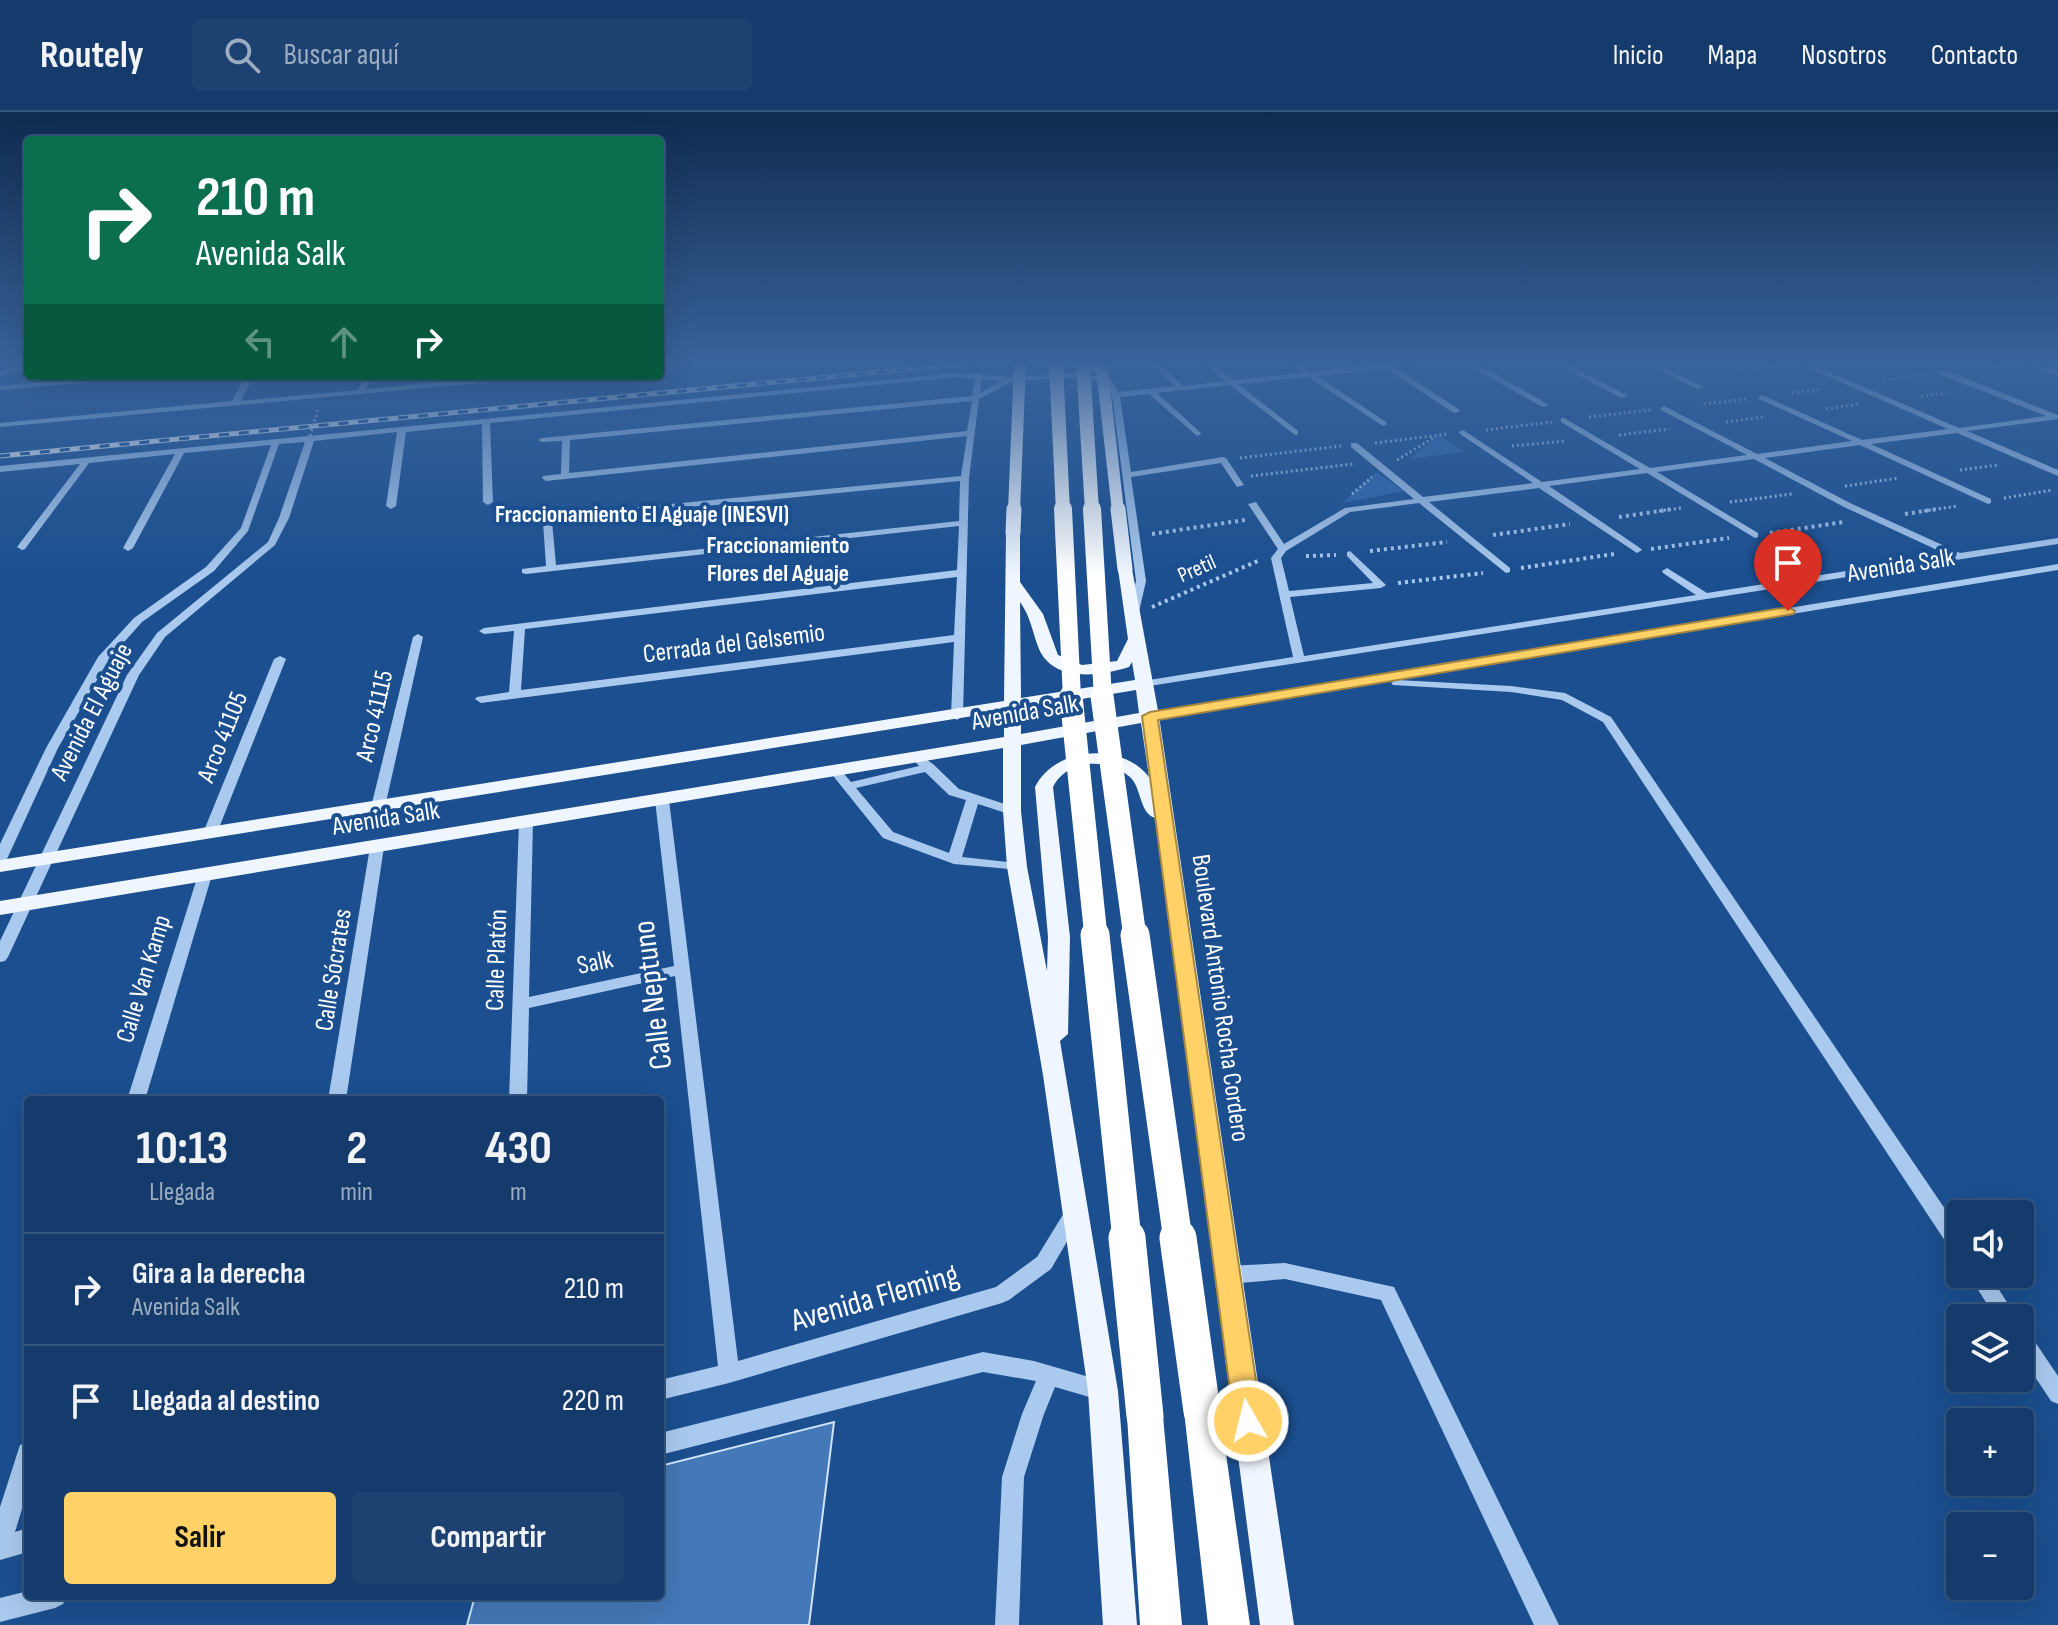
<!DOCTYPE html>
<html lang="es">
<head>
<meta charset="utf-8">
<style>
	body { margin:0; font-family:"Sofia Sans Condensed",sans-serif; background:#1d4271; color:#f1f3f6; height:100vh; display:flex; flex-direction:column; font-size:30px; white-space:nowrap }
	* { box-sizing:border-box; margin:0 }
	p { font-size:26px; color:#9dadc1 }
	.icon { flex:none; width:44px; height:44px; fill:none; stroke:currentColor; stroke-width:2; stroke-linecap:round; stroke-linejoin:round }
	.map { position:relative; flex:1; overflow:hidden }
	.drawer { position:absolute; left:24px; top:984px; width:640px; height:504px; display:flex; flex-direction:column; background:#143b6b; border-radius:8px; box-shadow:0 8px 32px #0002,0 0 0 2px #33557e }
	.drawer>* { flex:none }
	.banner { position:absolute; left:24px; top:24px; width:640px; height:244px; border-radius:8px; box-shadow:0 8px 32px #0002,0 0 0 2px #33557e; background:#0b6e4f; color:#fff; overflow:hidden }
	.fabs { position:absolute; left:1946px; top:1088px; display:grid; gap:16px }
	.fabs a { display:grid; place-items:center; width:88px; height:88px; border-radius:8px; background:#143b6b; box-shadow:0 8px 32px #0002,0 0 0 2px #33557e; font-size:40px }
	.pin { position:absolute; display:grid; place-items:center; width:68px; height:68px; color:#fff; margin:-82px -34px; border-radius:50% 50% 50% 0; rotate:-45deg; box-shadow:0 0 8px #0007 }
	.pin .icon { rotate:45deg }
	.me { position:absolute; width:88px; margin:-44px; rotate:352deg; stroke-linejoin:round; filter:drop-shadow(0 0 6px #0008) }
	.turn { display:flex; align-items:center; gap:28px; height:168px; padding:0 40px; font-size:36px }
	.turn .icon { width:104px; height:104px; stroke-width:2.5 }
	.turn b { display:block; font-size:56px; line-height:68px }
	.lanes { display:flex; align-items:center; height:76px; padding:0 40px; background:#0003; justify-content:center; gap:40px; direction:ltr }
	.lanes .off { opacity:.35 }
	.eta { display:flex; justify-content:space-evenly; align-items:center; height:136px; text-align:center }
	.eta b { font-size:48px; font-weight:700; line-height:56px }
	.action { display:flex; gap:16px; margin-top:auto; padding:16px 40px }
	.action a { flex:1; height:92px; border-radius:8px; background:#ffd166; color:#111; font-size:32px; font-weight:700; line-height:92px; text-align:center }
	.action a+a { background:#1d4271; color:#f1f3f6 }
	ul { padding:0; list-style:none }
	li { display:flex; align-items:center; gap:24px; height:112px; padding:0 40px; border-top:2px solid #33557e }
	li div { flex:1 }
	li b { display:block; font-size:30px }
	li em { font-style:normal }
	header { display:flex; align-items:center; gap:48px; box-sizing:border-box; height:112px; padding:0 40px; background:#143b6b; border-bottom:2px solid #33557e }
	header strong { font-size:38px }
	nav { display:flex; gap:44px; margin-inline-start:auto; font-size:28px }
	.search { width:560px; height:72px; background:#1d4271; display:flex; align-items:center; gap:20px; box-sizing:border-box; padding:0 28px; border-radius:8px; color:#9dadc1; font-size:30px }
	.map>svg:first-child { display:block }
</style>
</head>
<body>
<header>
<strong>Routely</strong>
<div class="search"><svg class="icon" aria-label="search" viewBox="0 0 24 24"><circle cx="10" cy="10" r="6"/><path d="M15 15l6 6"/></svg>Buscar aquí</div>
<nav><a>Inicio</a><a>Mapa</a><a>Nosotros</a><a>Contacto</a></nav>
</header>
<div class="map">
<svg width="2058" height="1513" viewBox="0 0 2058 1513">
	<rect width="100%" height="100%" fill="#1b4f8f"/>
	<g fill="#2e69ad">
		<path d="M1440 322 1464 340 1409 347Z"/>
		<path d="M1376 360 1404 379 1343 391Z"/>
	</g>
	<path fill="#4478b7" stroke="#cfe3fa" stroke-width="2" d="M834 1310 809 1513H467L475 1484H660V1354Z"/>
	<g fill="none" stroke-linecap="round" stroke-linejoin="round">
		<g stroke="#a9c9ee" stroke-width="3" stroke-dasharray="2 3" stroke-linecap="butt">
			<path d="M1978 256 2012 253"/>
			<path d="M1724 261 1787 253"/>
			<path d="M1883 268 1928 262"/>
			<path d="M1792 281 1822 277"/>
			<path d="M1921 284 1946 281"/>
			<path d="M1704 292 1746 287"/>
			<path d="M1826 297 1859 292"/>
			<path d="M1589 305 1651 298"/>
			<path d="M1726 310 1764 305"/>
			<path d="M1486 318 1552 310"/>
			<path d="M1619 323 1669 317"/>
			<path d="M1375 331 1448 322"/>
			<path d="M1512 334 1566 329"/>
			<path d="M1240 346 1341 334"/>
			<path d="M1397 348 1433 326"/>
			<path d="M1960 358 1998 353"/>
			<path d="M1251 364 1353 352"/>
			<path d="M1845 374 1899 366"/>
			<path d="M1352 382 1372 365"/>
			<path d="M2004 386 2053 378"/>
			<path d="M1730 390 1792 382"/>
			<path d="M1659 399 1681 396"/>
			<path d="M1924 399 1958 394"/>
		</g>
		<g stroke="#a9c9ee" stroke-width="4" stroke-dasharray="3 4" stroke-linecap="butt">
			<path d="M1905 402 1937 397"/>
			<path d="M1619 405 1673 397"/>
			<path d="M1770 421 1844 410"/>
			<path d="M1152 422 1245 408"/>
			<path d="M1493 423 1570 412"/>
			<path d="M1651 437 1729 426"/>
			<path d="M1370 439 1447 430"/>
			<path d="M1306 444 1336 443"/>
			<path d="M1521 456 1614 442"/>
			<path d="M1398 471 1483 461"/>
			<path d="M1152 495 1260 448"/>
		</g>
		<g fill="#a9c9ee" fill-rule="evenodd">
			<path d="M25 251H28V255L0 264V260Z"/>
			<path d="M660 251H684L660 255Z"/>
			<path d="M1151 251H1159L1183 274 1225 269 1203 251H1212L1233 268 1303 261 1289 251H1298L1311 260 1386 251H1423L1396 256 1461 299 1454 301 1387 257 1317 264 1386 310 1387 312 1383 314 1309 265 1238 272 1298 319V323H1295L1230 273 1157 281 1200 320 1201 322 1197 324 1149 282 1120 285 1131 360 1223 345 1226 346 1244 373 1237 375 1221 351 1131 365 1146 469 1138 504 1133 507 1128 504 1136 469 1112 283 1106 272 1081 265 1013 269 979 287 969 366 963 604 957 608 951 604 954 530 481 591 475 587 477 585 509 580 514 519 484 522 479 519 484 516 957 458 959 414 526 462 522 461V457L546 454 543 410 528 412 523 409 528 406 547 404 961 364 967 324 546 369 542 366 543 364 561 362 562 329 542 330 538 328 542 326 972 284 975 267 957 265 490 311 493 390 488 393 483 390 482 312 406 320 396 394 391 397 386 394 397 320 314 329 289 406 275 433 165 525 139 563 8 845 5 849 0 850V829L127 563 157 521 268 430 279 406 305 330 279 332 248 419 214 459 142 510 109 547 58 636 7 747 0 751V732L46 636 98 545 134 506 206 455 241 416 271 333 184 341 133 436 128 439 123 436 175 342 89 351 25 437 22 438 17 435 80 352 0 360V354L957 261 975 262 979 260 983 263 1011 265 1081 261 1112 268 1118 280 1175 274ZM982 267 1002 269 980 281ZM972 289 967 319 569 361 570 328ZM960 369 959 409 556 453 552 409ZM957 465 954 523 521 578 525 517Z"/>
			<path d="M1466 251H1476L1549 293 1542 295Z"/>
			<path d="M1555 251H1565L1628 284 1621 286Z"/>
			<path d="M1645 251H1655L1704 275 1697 277Z"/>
			<path d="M1797 251H1808L1959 316 2046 304 1939 262V258H1945L2058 303V307L1967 319 2058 358V364L1957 321 1871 332 1991 387V391L1988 392 1860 333 1765 346 1850 391 1960 441 2058 426V432L1143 575 1137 572 1143 569 1293 545 1271 446 1278 437 1248 392 1256 390 1284 432 1345 396 1414 387 1351 335V331H1357L1423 385 1533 371 1460 322 1459 320 1463 318 1542 370 1640 357 1561 310V306H1564L1650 356 1747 343 1661 298 1660 296 1664 294 1757 342 1852 329 1759 287 1758 285 1762 283 1862 328 1948 317ZM1754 347 1844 395 1948 443 1707 481 1667 456 1662 459 1663 461 1696 483 1304 544 1290 485 1381 476 1386 473 1350 439 1347 440V444L1373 471 1289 479 1281 446 1286 439 1350 400 1419 391 1506 461 1510 460V456L1429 390 1539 376 1637 441 1642 438 1640 436 1549 374 1647 361 1755 426 1758 425V421L1657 360Z"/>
			<path d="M2024 251H2035L2058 259V264Z"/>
			<path d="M110 264H139L135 266 0 278V274Z"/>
			<path d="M245 264H253L241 289 357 278 367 264H375L365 277 511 264H539L535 266 0 315V311L232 289Z"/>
			<path d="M2058 452V458L1150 608 1144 604 1150 600Z"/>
			<path d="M418 522 423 525 385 695 378 699 371 695 413 525Z"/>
			<path d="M280 544 286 547 217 721 215 724H205L203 721 274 547Z"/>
			<path d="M1397 568 1511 574 1565 581 1611 605 1960 1119V1143L1953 1141 1603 610 1562 588 1511 580 1393 573 1391 571Z"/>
			<path d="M918 642 933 652 959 677 1017 696 1019 699 1012 703 978 692 962 745 1017 751 1022 752 1024 755 1022 758 954 752 883 726 830 660 836 656 840 657 851 670 919 654 912 646ZM925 660 949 683 966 688 949 741 893 720 856 676Z"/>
			<path d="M662 684 669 688 738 1249 996 1175 1037 1145 1067 1096 1074 1094 1081 1096 1083 1102 1051 1157 1009 1188 1002 1191 729 1271 660 1288V1268L718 1254 675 864 529 896 527 988H509L519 710 526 706 533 710 529 885 674 854 655 688Z"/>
			<path d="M377 731 384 735 346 988H328L370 735Z"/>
			<path d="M205 759 212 763 145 988H127L198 763Z"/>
			<path d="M1285 1151 1394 1175 1559 1513H1534L1381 1188 1285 1167 1228 1172 1221 1169 1218 1163 1221 1157 1228 1154Z"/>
			<path d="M1968 1162H1989L2017 1206H1996Z"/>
			<path d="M2020 1216 2027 1218 2058 1264V1292L2051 1289 2020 1242Z"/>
			<path d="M983 1240 1034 1249 1103 1269 1110 1272 1114 1279 1110 1286 1103 1289 1055 1275 1044 1302 1024 1365 1019 1513H995L1002 1365 1022 1302 1036 1269 983 1260 660 1343V1321Z"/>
			<path d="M28 1330V1377L15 1420 28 1416V1440L0 1448V1395L20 1333Z"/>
			<path d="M28 1479V1484H67L63 1492 55 1496 0 1510V1486Z"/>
		</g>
		<path fill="#f0f6ff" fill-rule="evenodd" d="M1013 417 1020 421V470L1043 502 1058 543 1082 553 1117 549 1128 527 1118 457 1125 453 1132 457 1159 604 1294 1513H1260L1155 706C1139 701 1142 676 1130 665 1107 645 1067 647 1053 675L1070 825 1068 922 1060 929 1118 1279 1137 1513H1103L1088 1279 1043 963 1007 755 1003 699V636L0 803V789L1004 625V599L0 760V748L1004 589 1006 421ZM1020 490C1031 505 1032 520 1039 537 1054 571 1100 564 1129 555L1132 550 1135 568 1021 586ZM1136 578 1139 601 1021 622V597ZM1141 611 1149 665C1121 629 1055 635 1035 675L1048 825 1047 859 1027 755 1021 699V633Z"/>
		<g fill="#fff" fill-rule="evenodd">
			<path d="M1202 1282 1215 1287 1220 1299 1250 1513H1208L1184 1299 1189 1287Z"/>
			<path d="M1145 1286 1158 1292 1163 1304 1182 1513H1140L1127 1304 1132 1292Z"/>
		</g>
		<g stroke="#fff" stroke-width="5">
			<path id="rail" d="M0 344 975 251"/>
		</g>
		<use href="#rail" stroke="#1b4f8f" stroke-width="3" stroke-dasharray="10" stroke-linecap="butt"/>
		<path stroke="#a9c9ee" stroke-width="3" stroke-dasharray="2 3" stroke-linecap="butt" d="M310 324 318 297"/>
		<g stroke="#f0f6ff" stroke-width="12">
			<path d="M1093 251 1102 257 1118 399"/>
			<path d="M1014 399 1020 251"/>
		</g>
		<g stroke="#f0f6ff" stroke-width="15">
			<path d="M1118 397 1125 457"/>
			<path d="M1013 421 1014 397"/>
		</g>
		<g stroke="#fff" stroke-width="14">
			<path d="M1056 251 1063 399"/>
			<path d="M1083 251 1092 399"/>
		</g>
		<g stroke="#fff" stroke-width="18">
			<path d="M1063 397 1072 586"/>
			<path d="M1092 397 1103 586"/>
		</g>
		<g stroke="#fff" stroke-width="23">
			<path d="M1071 584 1096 825"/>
			<path d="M1102 584 1135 825"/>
		</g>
		<g stroke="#fff" stroke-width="29">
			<path d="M1095 823 1127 1128"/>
			<path d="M1135 823 1178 1128"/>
		</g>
		<g stroke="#fff" stroke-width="37">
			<path d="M1127 1126 1145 1304"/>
			<path d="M1178 1126 1202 1299"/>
		</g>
	</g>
	<linearGradient id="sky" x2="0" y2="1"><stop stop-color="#0f2b4f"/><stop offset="0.54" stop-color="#39639b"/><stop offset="1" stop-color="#39639b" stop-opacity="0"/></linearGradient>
	<rect width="2058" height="463" fill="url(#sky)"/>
	<path fill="#ffd166" stroke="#a68842" stroke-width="2" d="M1788 495 1795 499 1793 502 1158 608 1262 1309 1258 1318 1248 1322 1238 1318 1234 1309 1142 604 1150 600Z"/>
	<g text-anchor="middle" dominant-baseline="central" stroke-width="8" stroke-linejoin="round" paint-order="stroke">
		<g font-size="22" fill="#fff" stroke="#1b4f8f">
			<text transform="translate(1197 457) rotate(-24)">Pretil</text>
		</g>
		<g font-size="24" font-weight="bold" fill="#fff" stroke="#1b4f8f">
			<text x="642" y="402">Fraccionamiento El Aguaje (INESVI)</text>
			<text x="778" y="433">Fraccionamiento<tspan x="778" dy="28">Flores del Aguaje</tspan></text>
		</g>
		<g font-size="26" fill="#fff" stroke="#1b4f8f">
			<text transform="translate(1901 454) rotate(-9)">Avenida Salk</text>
			<text transform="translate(734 532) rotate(-7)">Cerrada del Gelsemio</text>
			<text transform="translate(92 600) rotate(-63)">Avenida El Aguaje</text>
			<text transform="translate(1025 601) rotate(-10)">Avenida Salk</text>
			<text transform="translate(375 604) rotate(-77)">Arco 41115</text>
			<text transform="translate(223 625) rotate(-68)">Arco 41105</text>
			<text transform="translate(386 707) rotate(-9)">Avenida Salk</text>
			<text transform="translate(497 848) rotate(-88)">Calle Platón</text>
			<text transform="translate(595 851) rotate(-12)">Salk</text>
			<text transform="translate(334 858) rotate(-81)">Calle Sócrates</text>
			<text transform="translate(144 867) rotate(-73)">Calle Van Kamp</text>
			<text transform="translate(1220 886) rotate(82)">Boulevard Antonio Rocha Cordero</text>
		</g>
		<g font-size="32" fill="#fff" stroke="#1b4f8f">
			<text transform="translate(653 883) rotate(-97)">Calle Neptuno</text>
			<text transform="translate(875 1186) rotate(-16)">Avenida Fleming</text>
		</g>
	</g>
</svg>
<div class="fabs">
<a><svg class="icon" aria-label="sound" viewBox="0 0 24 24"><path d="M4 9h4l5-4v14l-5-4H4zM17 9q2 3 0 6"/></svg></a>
<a><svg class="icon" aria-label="layers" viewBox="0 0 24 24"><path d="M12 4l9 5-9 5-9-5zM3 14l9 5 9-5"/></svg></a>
<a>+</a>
<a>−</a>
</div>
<div class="pin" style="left:1788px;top:499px;background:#d93025"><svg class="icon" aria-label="arrive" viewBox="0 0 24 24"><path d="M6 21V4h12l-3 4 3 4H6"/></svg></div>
<svg class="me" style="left:1248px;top:1309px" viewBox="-20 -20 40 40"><circle r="17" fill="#ffd166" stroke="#fff" stroke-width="3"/><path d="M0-11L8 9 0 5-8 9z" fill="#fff"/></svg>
<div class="banner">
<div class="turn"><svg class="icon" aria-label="right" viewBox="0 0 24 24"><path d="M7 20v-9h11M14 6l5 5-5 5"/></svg><div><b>210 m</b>Avenida Salk</div></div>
<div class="lanes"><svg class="icon off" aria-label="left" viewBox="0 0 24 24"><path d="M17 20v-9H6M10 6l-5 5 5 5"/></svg><svg class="icon off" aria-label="ahead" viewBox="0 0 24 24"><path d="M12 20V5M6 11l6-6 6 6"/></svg><svg class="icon" aria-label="right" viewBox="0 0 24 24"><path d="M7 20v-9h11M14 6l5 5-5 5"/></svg></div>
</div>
<section class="drawer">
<div class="eta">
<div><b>10:13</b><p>Llegada</p></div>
<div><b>2</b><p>min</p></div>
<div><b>430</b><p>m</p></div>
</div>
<ul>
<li><svg class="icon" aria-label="right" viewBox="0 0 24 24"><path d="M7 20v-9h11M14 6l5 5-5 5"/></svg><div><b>Gira a la derecha</b><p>Avenida Salk</p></div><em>210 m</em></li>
<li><svg class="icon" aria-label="arrive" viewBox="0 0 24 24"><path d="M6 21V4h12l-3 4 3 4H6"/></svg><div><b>Llegada al destino</b></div><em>220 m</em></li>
</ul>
<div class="action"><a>Salir</a><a>Compartir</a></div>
</section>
</div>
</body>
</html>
